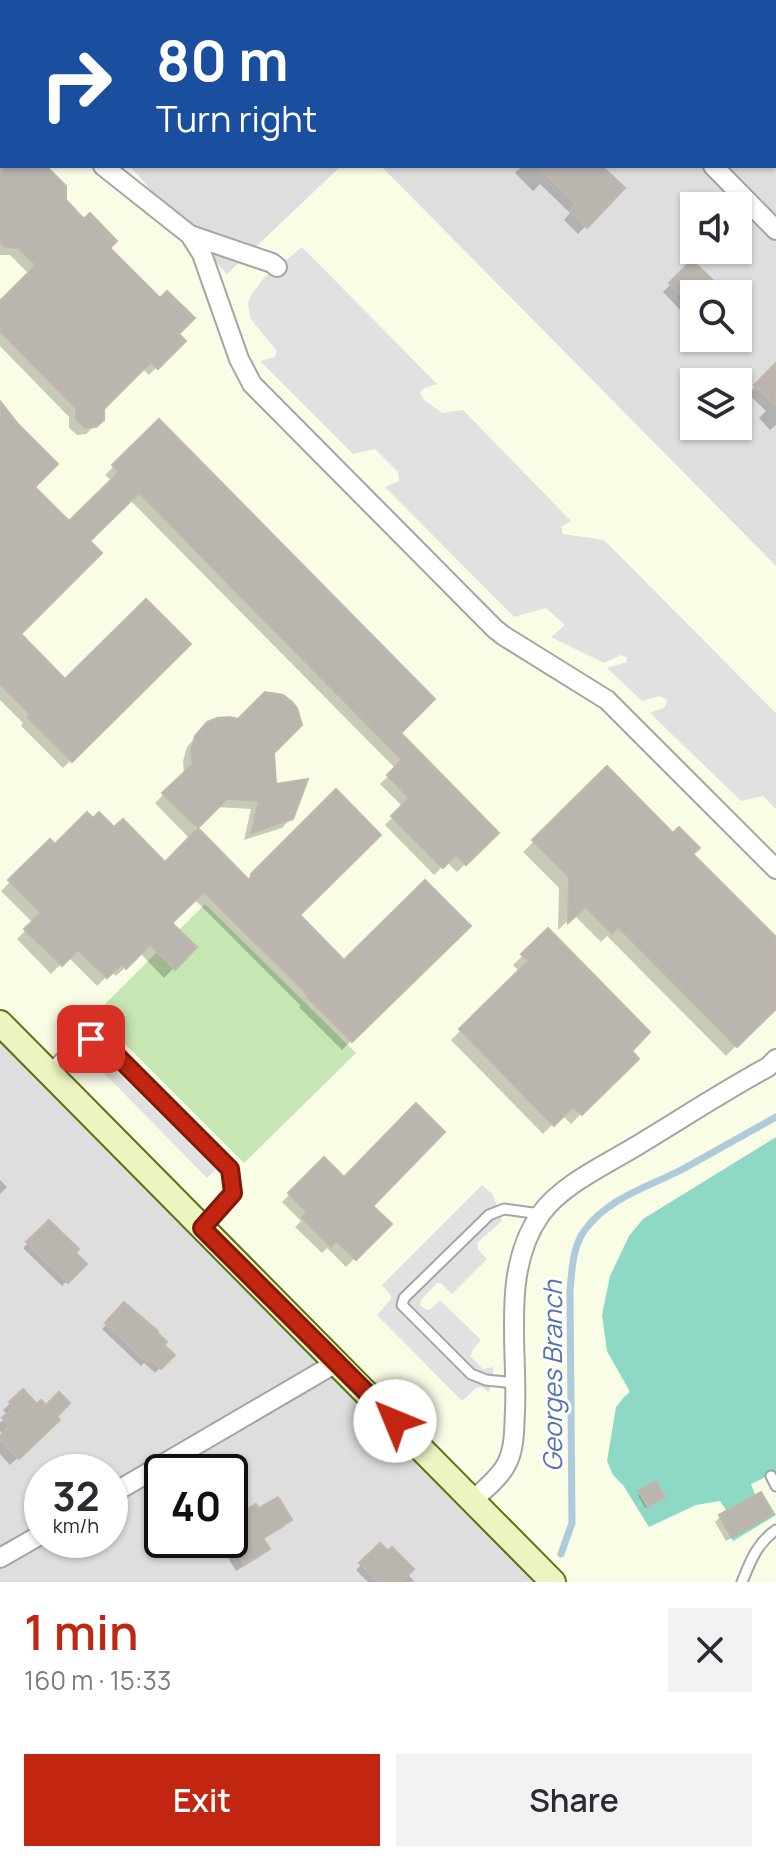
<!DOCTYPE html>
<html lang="en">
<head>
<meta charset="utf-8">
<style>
	body { margin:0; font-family:Manrope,sans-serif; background:#f2f2f3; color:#2b2b33; height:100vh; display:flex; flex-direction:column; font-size:30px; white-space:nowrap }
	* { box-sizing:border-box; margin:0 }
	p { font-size:26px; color:#7c7c81 }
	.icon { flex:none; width:44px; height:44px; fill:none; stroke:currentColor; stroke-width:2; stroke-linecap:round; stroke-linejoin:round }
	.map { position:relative; height:1582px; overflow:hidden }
	.sheet { display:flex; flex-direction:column; background:#fff; flex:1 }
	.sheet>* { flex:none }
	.guide { position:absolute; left:0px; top:0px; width:776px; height:168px; box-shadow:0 2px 6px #0004; background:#1a4fa0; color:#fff; overflow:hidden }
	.buttons { position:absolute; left:680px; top:192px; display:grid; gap:16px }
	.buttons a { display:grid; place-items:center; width:72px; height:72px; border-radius:0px; background:#fff; box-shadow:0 2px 6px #0004; font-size:40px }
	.speed { position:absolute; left:24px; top:1454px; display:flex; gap:16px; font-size:40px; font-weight:700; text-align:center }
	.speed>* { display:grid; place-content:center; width:104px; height:104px; border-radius:50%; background:#fff; box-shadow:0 2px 6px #0004; line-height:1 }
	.speed small { font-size:20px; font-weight:400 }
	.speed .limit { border:4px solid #111; border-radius:12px; background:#fff; color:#111 }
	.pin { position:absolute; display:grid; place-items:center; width:68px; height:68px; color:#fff; margin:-34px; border-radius:16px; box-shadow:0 4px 12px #0006 }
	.me { position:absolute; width:88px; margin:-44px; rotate:315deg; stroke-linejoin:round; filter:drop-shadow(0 0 6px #0008) }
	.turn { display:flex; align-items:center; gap:28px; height:168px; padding:0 24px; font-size:36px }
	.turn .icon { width:104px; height:104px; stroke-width:2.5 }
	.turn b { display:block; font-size:56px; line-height:68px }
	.round { display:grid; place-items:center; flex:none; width:84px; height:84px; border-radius:0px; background:#f2f2f3 }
	.overview { display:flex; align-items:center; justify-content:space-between; height:136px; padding:0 24px }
	h1 { font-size:48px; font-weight:600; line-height:60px; color:#c22611 }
	.cta { display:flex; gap:16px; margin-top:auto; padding:16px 24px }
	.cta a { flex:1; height:92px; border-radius:0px; background:#c22611; color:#fff; font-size:32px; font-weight:600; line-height:92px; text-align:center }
	.cta a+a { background:#f2f2f3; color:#2b2b33 }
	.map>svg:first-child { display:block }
</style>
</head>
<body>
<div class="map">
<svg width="776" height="1582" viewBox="0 0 776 1582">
	<rect width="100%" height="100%" fill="#f1efe9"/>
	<path fill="#dfdede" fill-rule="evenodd" d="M0 0H776V1582H0ZM2 2H774V166H2ZM694 206H738V250H694ZM694 294H738V338H694ZM694 382H738V426H694ZM42 1472H110V1540H42ZM162 1472H230V1540H162Z"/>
	<path fill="#fafde6" d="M0 18 2 20V166H130L190 235 227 274 341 166H381L776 566V1582H555L0 1019Z"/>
	<path fill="#c6e6b3" d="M205 904 356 1053 244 1163 95 1014Z"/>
	<path fill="#8ed9c5" d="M776 1137V1472L751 1484 755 1495 762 1492 776 1515 733 1541 718 1515 726 1510 720 1501 696 1505 649 1527 623 1485 613 1475 607 1461 616 1407 624 1397 630 1392 607 1351 602 1315 610 1276 629 1236 643 1219Z"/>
	<g fill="#e1e1e1">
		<path d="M302 247 437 384 425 388 420 392 424 400 442 413 463 410 571 521 561 527 563 534 604 540 776 713V809L763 796 741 801 650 713 665 707 667 700 659 696 642 701 607 668 627 662 626 657 621 655 604 663 551 637 565 625 546 608 514 617 385 487 399 481 398 472 375 449 353 454 260 361 275 357 277 351 250 318 248 304 251 295 263 279Z"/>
		<path d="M103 1058 216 1170 207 1178 96 1065Z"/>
		<path d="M482 1185 493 1195 502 1221 477 1243 478 1249 487 1259 452 1294 441 1283H437L421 1300 420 1305 423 1308 428 1310 431 1309 440 1300 481 1340 472 1351 471 1357 483 1369 494 1367 489 1392 481 1387 476 1388 462 1401 377 1315 391 1299V1296L382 1285Z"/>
	</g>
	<g fill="#0003">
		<path d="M293 0H313L311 2H295Z"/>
		<path d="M774 37 776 39V79L774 81Z"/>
		<path d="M0 159 2 166H43L64 201 107 248 183 341 149 375 142 368 102 408V419L86 434 77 435 69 428V417L0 346V304L29 274 10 255H0Z"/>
		<path d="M522 166H599L622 188 578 234 564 220 570 213 540 184 533 191 515 173Z"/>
		<path d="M692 263 726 294H694V327L691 330 680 319 685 315 663 292Z"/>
		<path d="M738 306 744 313 738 319Z"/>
		<path d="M771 371 776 377V425L770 430 759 418 766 411 748 394Z"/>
		<path d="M0 404 33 487 69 524 112 481 105 475 159 422 398 733 496 833 457 872 447 862 434 875 385 825 403 807 380 784 396 769 130 500 87 541 18 634 65 682 188 644 63 768 21 726 23 723 0 700Z"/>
		<path d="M198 734 272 752 274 786 291 818 282 828 244 840 251 809 216 807 195 828 247 880 336 792 297 915 344 963 468 926 342 1050 299 1007 301 1006 194 899 170 923 194 947 164 978 140 953 116 976 111 972 97 986 68 957 51 974 17 939 33 923 1 891 50 842 55 847 114 830 165 864 190 839 155 803 184 774 183 761 187 747Z"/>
		<path d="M607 769 776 940V1006L726 1056 607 936 601 942 574 915 558 930 559 888 523 852Z"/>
		<path d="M548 931 629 1051 636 1059 571 1124 562 1115 543 1134 451 1040 520 972 513 965Z"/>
		<path d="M324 1160 389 1224 346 1267 327 1248 322 1253 295 1227 301 1221 282 1202Z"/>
		<path d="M0 1180 7 1187 0 1194Z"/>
		<path d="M49 1222 73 1253 84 1264 62 1286 23 1248Z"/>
		<path d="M124 1305 172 1355 155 1373 144 1363 141 1366 102 1329Z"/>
		<path d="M23 1392 37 1407 58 1420 10 1465 0 1454V1438L4 1435 0 1431V1423L8 1415 3 1410Z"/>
		<path d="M640 1493 661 1499 645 1508 638 1495Z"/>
		<path d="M258 1510 290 1520 282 1528 261 1540 267 1549 259 1557 236 1571 217 1540H230V1522Z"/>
		<path d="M770 1514 766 1519 726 1541 715 1522 720 1517Z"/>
		<path d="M380 1546 414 1581 412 1582H368L356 1570Z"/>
	</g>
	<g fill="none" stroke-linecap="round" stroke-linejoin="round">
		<path stroke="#adcbda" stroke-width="7" d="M561 1554 572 1523 570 1291C572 1271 572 1249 584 1231 608 1198 648 1187 683 1169 714 1152 745 1134 776 1117"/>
	</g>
	<g fill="#bab5ae" stroke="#c1b8ac" stroke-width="2">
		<path d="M0 166H46L66 186V200L84 219 90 213 117 241 110 248 160 298 167 291 195 318 179 334 186 341 158 369 151 362 104 409V420L96 427 85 428 76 419V408L0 331V301L36 265 18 248 5 247 0 243Z"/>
		<path d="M537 166H602L625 188 587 228 570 211 576 204Z"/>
		<path d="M692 260 727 294H694V309L669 283Z"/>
		<path d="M776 363V406L754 385Z"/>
		<path d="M0 401 18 424 58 464 35 487 69 521 119 472 112 465 159 419 435 699 401 733 499 833 466 865 456 855 443 868 391 816 409 798 387 775 402 760 139 493 90 541 102 553 21 634 65 679 146 599 191 644 72 762 27 717 30 714 0 684Z"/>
		<path d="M265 692 283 695 292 702 297 708 302 725 274 753 276 784 308 779 293 819 251 833 259 801 227 799 198 828 250 881 251 874 336 789 381 835 300 915 344 960 425 880 471 926 352 1042 307 997 308 995 204 892 172 923 197 947 175 970 150 945 126 969 122 964 107 978 78 950 62 966 24 929 41 913 8 880 50 839 55 844 87 812 93 818 99 812 114 827 123 819 165 862 198 828 162 793 193 764 191 751 195 736 207 722 217 718 230 717 238 719Z"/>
		<path d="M607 766 673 833 679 827 700 848 693 854 776 937V1009L737 1047 618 927 612 934 586 907 568 923 569 877 532 840Z"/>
		<path d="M548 928 650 1032 632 1051 639 1059 582 1115 573 1107 554 1126 459 1029 528 961 521 954Z"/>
		<path d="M416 1103 445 1132 373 1206 392 1224 356 1260 336 1241 331 1247 302 1218 307 1212 288 1193 324 1157 344 1177Z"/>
		<path d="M49 1220 79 1249 76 1253 87 1264 68 1283 26 1242Z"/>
		<path d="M124 1302 158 1331 157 1332 167 1342 164 1345 175 1355 161 1369 150 1359 147 1362 105 1323Z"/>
		<path d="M23 1389 37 1404 41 1400 46 1405 59 1392 70 1403 57 1417 60 1420 19 1459 0 1439V1436L10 1426 2 1418 14 1407 9 1402Z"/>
		<path d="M656 1481 665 1497 648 1507 638 1491Z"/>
		<path d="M761 1492 773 1514 731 1537 719 1515Z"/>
		<path d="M278 1497 292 1520 263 1538 270 1549 244 1565 230 1541V1519L256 1504 259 1508Z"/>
		<path d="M380 1543 388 1551 392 1547 414 1569 402 1582H378L359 1563Z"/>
	</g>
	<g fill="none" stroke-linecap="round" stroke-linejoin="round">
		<g stroke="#a5a5a5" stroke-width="13">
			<g id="lane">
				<path d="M49 1070 74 1044 91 1039 108 1047 230 1169 233 1193 204 1225"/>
				<path d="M516 1383 486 1380 471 1374 402 1305 404 1298 489 1215 504 1209 540 1214"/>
				<path d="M771 1476 776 1486"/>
				<path d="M742 1582C750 1562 757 1543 776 1530"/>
			</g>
		</g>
		<g stroke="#a5a5a5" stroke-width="22">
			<g id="street">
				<path d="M547 0 549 2"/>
				<path d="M0 88 2 89"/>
				<path d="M103 166 190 235 202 254 239 359 252 384 495 629 504 636 607 700 776 869"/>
				<path d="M713 166 776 230"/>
				<path d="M190 235 272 263 277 267"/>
				<path d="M110 1495 336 1363"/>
				<path d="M473 1500C484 1490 499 1478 506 1465 515 1449 514 1429 515 1411 518 1347 501 1271 540 1215 560 1186 603 1166 633 1148 678 1121 722 1092 768 1067L776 1059"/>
				<path d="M0 1558 42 1534"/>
			</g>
		</g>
		<g stroke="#5b720e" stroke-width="28">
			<path id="secondary" d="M0 1023 553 1582"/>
		</g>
		<use href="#lane" stroke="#fff" stroke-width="9"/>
		<use href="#street" stroke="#fff" stroke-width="18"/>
		<use href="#secondary" stroke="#ecf5c2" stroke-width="24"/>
	</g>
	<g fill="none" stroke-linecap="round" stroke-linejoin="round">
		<g stroke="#7e190b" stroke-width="20">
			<path id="route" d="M91 1039 108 1047 230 1169 233 1193 202 1228 395 1421"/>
		</g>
		<use href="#route" stroke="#c22611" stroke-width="14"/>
	</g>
	<g text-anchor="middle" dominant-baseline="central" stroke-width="6" stroke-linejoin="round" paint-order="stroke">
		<g font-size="26" font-style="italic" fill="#5475aa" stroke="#fff">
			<text transform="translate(552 1376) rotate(-90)">Georges Branch</text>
		</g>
	</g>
</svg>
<div class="buttons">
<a><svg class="icon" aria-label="sound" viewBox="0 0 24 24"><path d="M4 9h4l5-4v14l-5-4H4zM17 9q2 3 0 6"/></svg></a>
<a><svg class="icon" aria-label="search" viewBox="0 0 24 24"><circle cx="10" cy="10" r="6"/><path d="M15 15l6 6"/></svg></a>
<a><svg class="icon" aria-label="layers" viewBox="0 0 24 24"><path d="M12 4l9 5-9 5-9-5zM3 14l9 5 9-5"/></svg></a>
</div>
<div class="speed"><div>32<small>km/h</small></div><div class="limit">40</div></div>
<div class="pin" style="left:91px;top:1039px;background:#d93025"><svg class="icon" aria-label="arrive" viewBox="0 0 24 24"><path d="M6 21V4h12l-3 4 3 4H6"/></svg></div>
<svg class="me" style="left:395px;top:1421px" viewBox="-20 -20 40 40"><circle r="19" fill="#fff"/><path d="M0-13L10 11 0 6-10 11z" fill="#c22611"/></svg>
<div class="guide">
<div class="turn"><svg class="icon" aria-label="right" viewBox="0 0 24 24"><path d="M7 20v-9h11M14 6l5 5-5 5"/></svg><div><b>80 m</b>Turn right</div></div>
</div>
</div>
<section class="sheet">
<div class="overview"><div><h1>1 min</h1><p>160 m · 15:33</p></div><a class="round"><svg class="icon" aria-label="close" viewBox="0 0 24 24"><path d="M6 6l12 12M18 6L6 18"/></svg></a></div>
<div class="cta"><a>Exit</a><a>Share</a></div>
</section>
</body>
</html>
